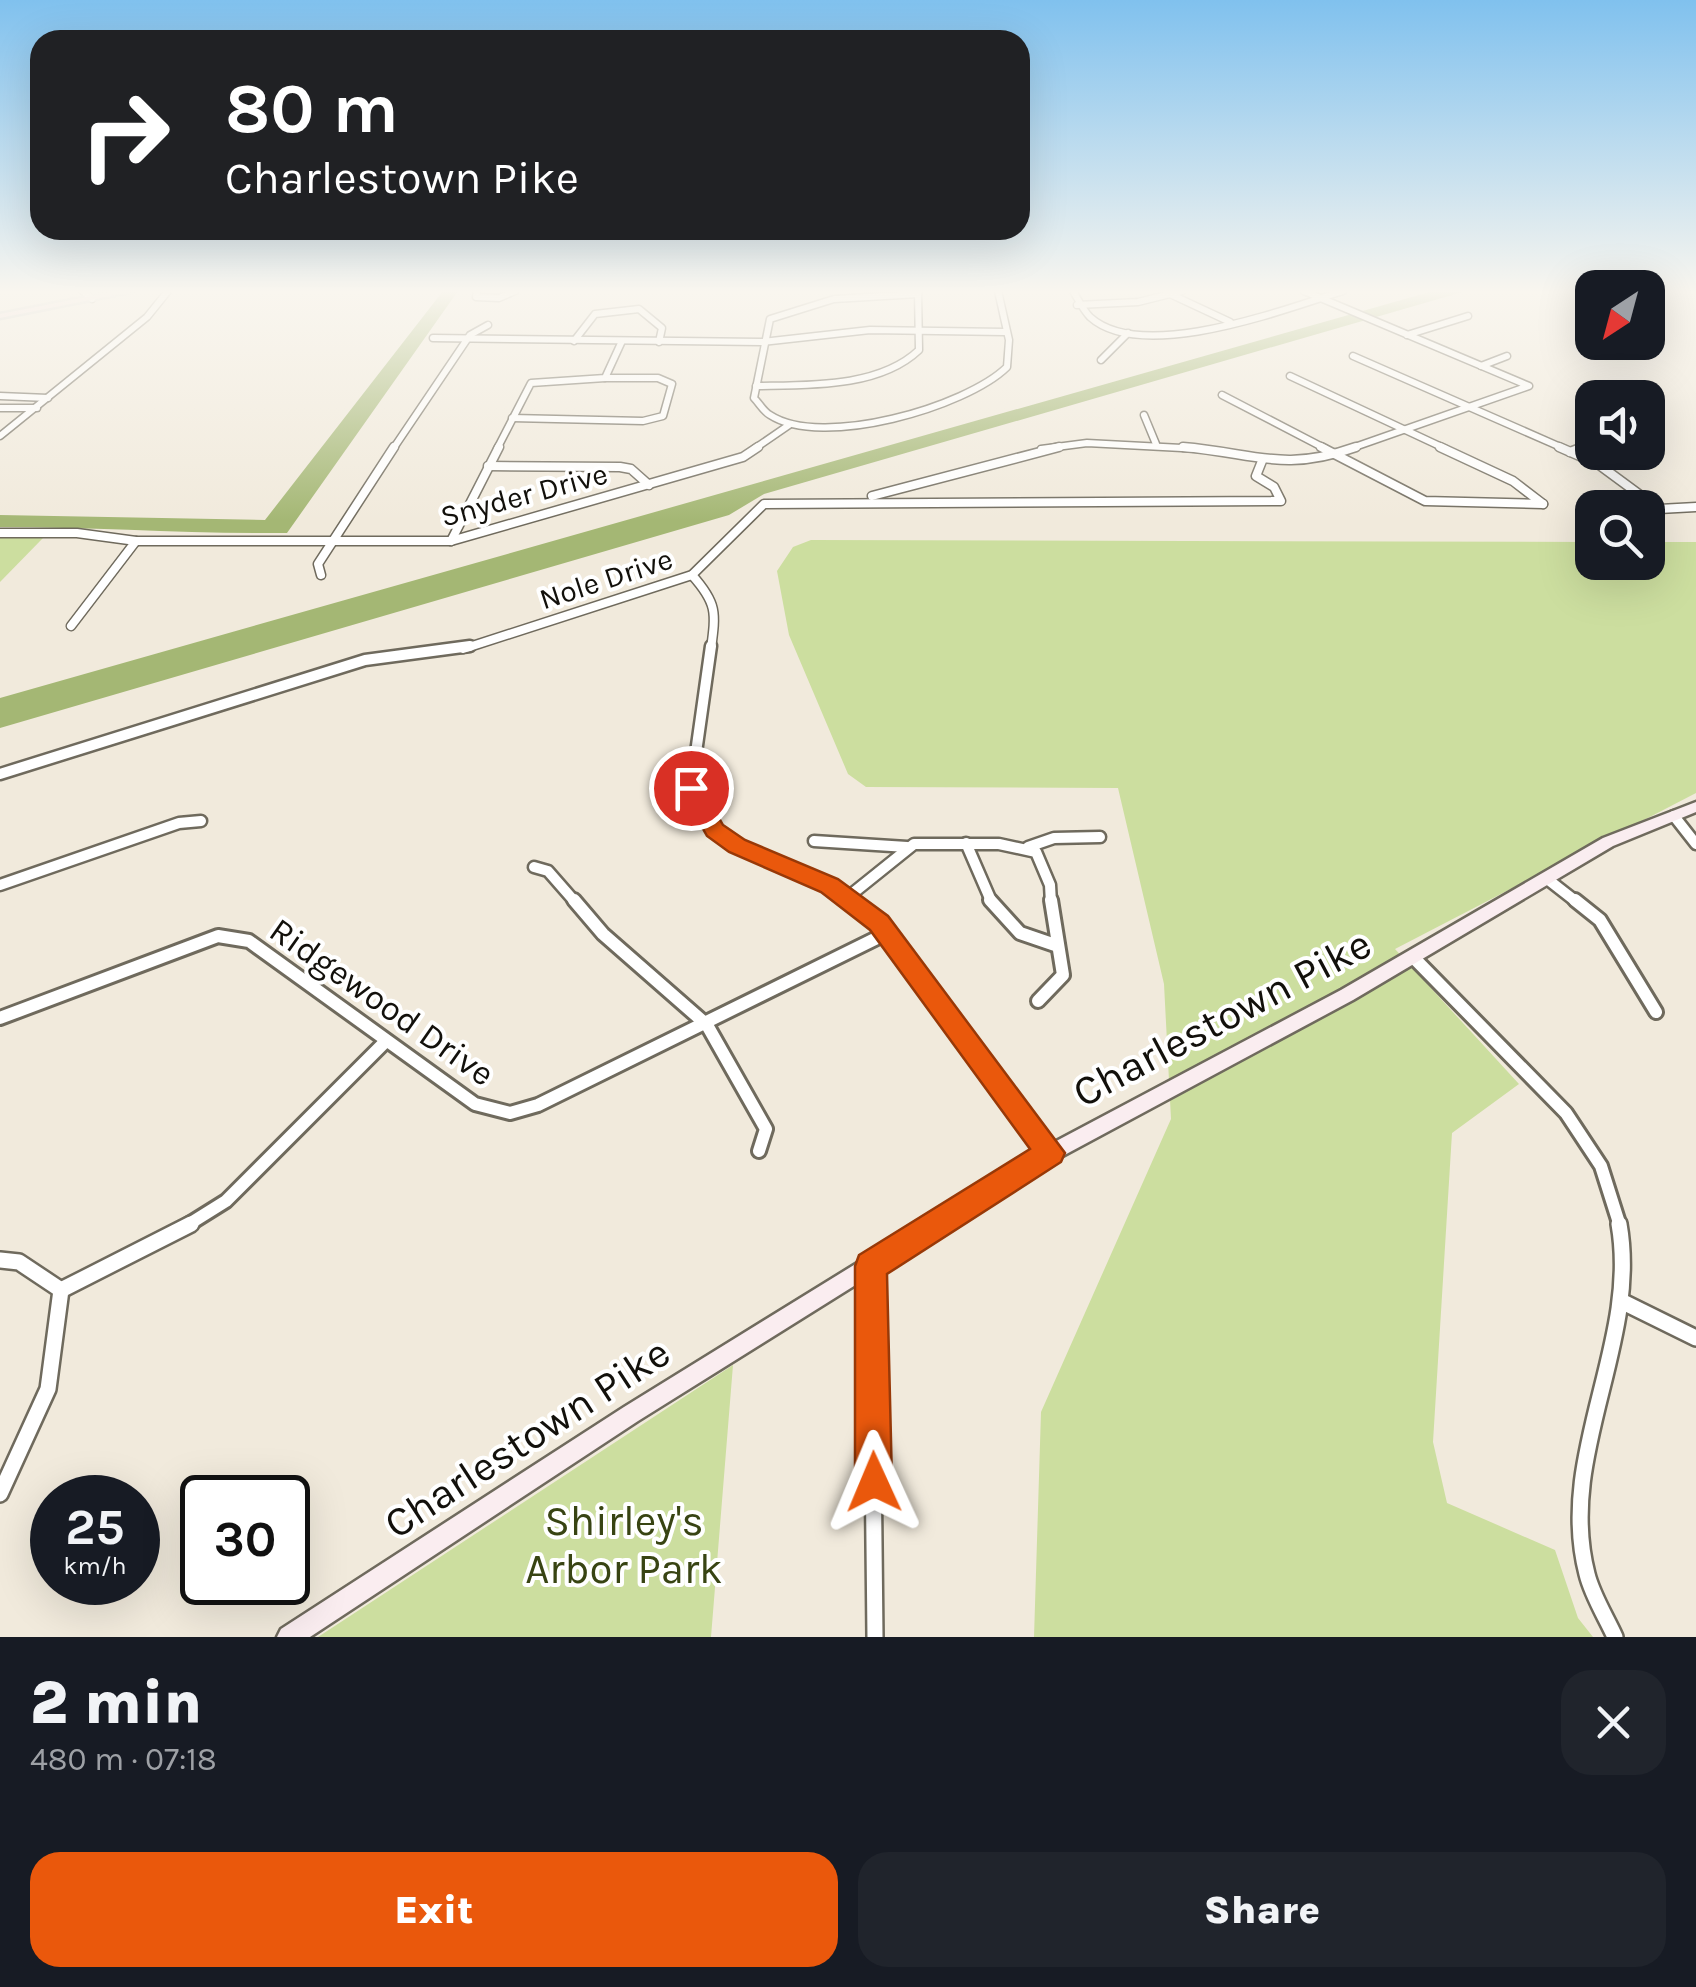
<!DOCTYPE html>
<html lang="en">
<head>
<meta charset="utf-8">
<style>
	body { margin:0; font-family:Karla,sans-serif; background:#20242c; color:#f1f3f6; height:100vh; display:flex; flex-direction:column; font-size:38px; white-space:nowrap }
	* { box-sizing:border-box; margin:0 }
	p { font-size:32px; color:#9ea1a6 }
	.icon { flex:none; width:55px; height:55px; fill:none; stroke:currentColor; stroke-width:2; stroke-linecap:round; stroke-linejoin:round }
	.map { position:relative; height:1637px; overflow:hidden }
	.details { display:flex; flex-direction:column; background:#171b24; flex:1 }
	.details>* { flex:none }
	.guide { position:absolute; left:30px; top:30px; width:1000px; height:210px; border-radius:30px; box-shadow:0 10px 40px #0002; background:#202124; color:#fff; overflow:hidden }
	.needle { width:65px; rotate:216deg }
	.tools { position:absolute; left:1575px; top:270px; display:grid; gap:20px }
	.tools a { display:grid; place-items:center; width:90px; height:90px; border-radius:20px; background:#171b24; box-shadow:0 10px 40px #0002; font-size:50px }
	.speed { position:absolute; left:30px; top:1475px; display:flex; gap:20px; font-size:50px; font-weight:700; text-align:center }
	.speed>* { display:grid; place-content:center; width:130px; height:130px; border-radius:50%; background:#171b24; box-shadow:0 10px 40px #0002; line-height:1 }
	.speed small { font-size:25px; font-weight:400 }
	.speed .limit { border:5px solid #111; border-radius:15px; background:#fff; color:#111 }
	.pin { position:absolute; display:grid; place-items:center; width:85px; height:85px; color:#fff; margin:-42px; border:5px solid #fff; border-radius:50%; box-shadow:0 2px 10px #0007 }
	.me { position:absolute; width:110px; margin:-55px; rotate:359deg; stroke-linejoin:round; filter:drop-shadow(0 0 8px #0008) }
	.turn { display:flex; align-items:center; gap:35px; height:210px; padding:0 30px; font-size:45px }
	.turn .icon { width:130px; height:130px; stroke-width:2.5 }
	.turn b { display:block; font-size:70px; line-height:85px }
	.round { display:grid; place-items:center; flex:none; width:105px; height:105px; border-radius:30px; background:#20242c }
	.head { display:flex; align-items:center; justify-content:space-between; height:170px; padding:0 30px }
	h1 { font-size:60px; font-weight:800; line-height:75px }
	.button { display:flex; gap:20px; margin-top:auto; padding:20px 30px }
	.button a { flex:1; height:115px; border-radius:30px; background:#ea580c; color:#fff; font-size:40px; font-weight:800; line-height:115px; text-align:center }
	.button a+a { background:#20242c; color:#f1f3f6 }
	.map>svg:first-child { display:block }
</style>
</head>
<body>
<div class="map">
<svg width="1696" height="1637" viewBox="0 0 1696 1637">
	<rect width="100%" height="100%" fill="#f1eadc"/>
	<g fill="#ccde9f">
		<path d="M0 538H43L0 582Z"/>
		<path d="M811 540 1592 542V562H1648V542H1696V793L1395 949 1519 1084 1452 1133 1433 1442 1447 1503 1555 1550 1578 1618 1593 1637H1034L1041 1412 1171 1119 1164 984 1118 788 866 787 848 774 789 635 777 571 793 547Z"/>
		<path d="M733 1365 711 1637H317H318Z"/>
	</g>
	<g fill="#a4b774">
		<path d="M443 291H458L287 533C191 534 96 527 0 527V515L265 520Z"/>
		<path d="M1433 291H1466L764 494 729 515 0 728V698Z"/>
	</g>
	<g fill="none" stroke-linecap="round" stroke-linejoin="round">
		<g stroke="#6f6a5d" stroke-width="9">
			<g id="street-far4">
				<path d="M83 291 92 299"/>
				<path d="M477 291 476 297 499 298 515 291"/>
				<path d="M1073 291C1078 299 1083 310 1090 317 1142 364 1285 309 1343 291"/>
				<path d="M1304 291 1529 386 1349 449"/>
				<path d="M918 294 834 299 770 319 754 398C759 403 764 412 770 415 822 449 966 407 1007 367L1009 340 998 291"/>
				<path d="M1170 294 1230 322"/>
				<path d="M1077 305 1138 302 1182 291"/>
				<path d="M1407 335 1468 316"/>
				<path d="M433 338 762 342 870 330 1005 332"/>
				<path d="M574 341 595 314 639 309 662 328 659 342"/>
				<path d="M1353 356 1565 449"/>
				<path d="M1101 360 1128 333"/>
				<path d="M1481 366 1507 356"/>
				<path d="M1290 376 1446 449"/>
				<path d="M756 386C808 385 879 388 919 350L918 291"/>
				<path d="M1222 395 1326 449"/>
				<path d="M0 396 48 398"/>
				<path d="M0 408H37"/>
				<path d="M1144 415 1156 444"/>
				<path d="M512 418 643 421 663 416 672 384 658 378H605"/>
				<path d="M0 436 147 317 168 291"/>
				<path d="M393 449 470 335 488 325"/>
				<path d="M497 449 531 383 605 378 622 341"/>
				<path d="M754 449 789 425"/>
				<path d="M1041 449 1087 443 1201 449"/>
				<path d="M1577 449 1592 443"/>
			</g>
		</g>
		<g stroke="#6f6a5d" stroke-width="11">
			<g id="street-far3">
				<path d="M1183 447C1255 453 1283 473 1356 447"/>
				<path d="M1321 447 1425 501 1543 504"/>
				<path d="M1440 447 1513 481 1543 504"/>
				<path d="M1559 447 1598 464 1659 509 1696 507"/>
				<path d="M1570 452 1583 447"/>
				<path d="M488 466 620 467 631 469 649 485"/>
				<path d="M872 496 1059 447"/>
				<path d="M0 533H77L136 541 71 626"/>
				<path d="M136 541H451L743 457 758 447"/>
				<path d="M451 541 499 447"/>
				<path d="M321 575 318 564 394 447"/>
				<path d="M692 575C717 603 716 612 711 649"/>
				<path d="M463 649 692 575 764 504 1281 501 1274 487 1256 476 1262 461"/>
			</g>
		</g>
		<g stroke="#6f6a5d" stroke-width="15">
			<g id="street-far2">
				<path d="M711 646 691 788 705 820 737 846 830 886 852 903"/>
				<path d="M0 774 365 660 470 646"/>
				<path d="M1674 816 1696 844"/>
				<path d="M814 841 907 847"/>
				<path d="M966 843 992 903"/>
				<path d="M1028 847 1054 838 1100 837"/>
				<path d="M534 867 548 871 576 903"/>
				<path d="M1546 878 1578 903"/>
				<path d="M0 885 179 823 201 821"/>
				<path d="M848 897 914 844H999L1036 852 1050 885 1051 903"/>
			</g>
		</g>
		<g stroke="#6f6a5d" stroke-width="18">
			<g id="street-far1">
				<path d="M574 900 603 934 707 1025 766 1129 759 1151"/>
				<path d="M849 900 879 923 1051 1153"/>
				<path d="M990 900 1020 933 1058 946"/>
				<path d="M1575 900 1600 920 1656 1012"/>
				<path d="M1413 957 1566 1113 1601 1166 1620 1226"/>
				<path d="M1038 1001 1063 975 1051 900"/>
				<path d="M0 1018 218 936 249 941 475 1104 510 1113 538 1105 887 933"/>
				<path d="M186 1226 226 1201 385 1042"/>
			</g>
		</g>
		<g stroke="#6f6a5d" stroke-width="20">
			<g id="street">
				<path d="M0 1260 19 1262 61 1290 48 1389 0 1494"/>
				<path d="M871 1266 875 1637"/>
				<path d="M61 1290 191 1224"/>
				<path d="M1623 1302 1696 1338"/>
				<path d="M1615 1637C1606 1617 1592 1595 1587 1574 1556 1455 1640 1343 1619 1224"/>
			</g>
		</g>
		<g stroke="#6f6a5d" stroke-width="5">
			<path id="secondary" d="M1696 802V812L1613 846 1353 1000 1057 1159 638 1421 310 1637H277L281 1629 624 1407 1045 1147 1341 990 1603 838Z"/>
		</g>
		<g stroke="#cbcac9" stroke-width="5">
			<path id="primary" d="M117 291H135L0 318V314Z"/>
		</g>
		<use href="#street-far4" stroke="#fff" stroke-width="6"/>
		<use href="#street-far3" stroke="#fff" stroke-width="8"/>
		<use href="#street-far2" stroke="#fff" stroke-width="10"/>
		<use href="#street-far1" stroke="#fff" stroke-width="12"/>
		<use href="#street" stroke="#fff" stroke-width="15"/>
		<use href="#secondary" fill="#faedf0" fill-rule="evenodd"/>
		<use href="#primary" fill="#f6dae0" fill-rule="evenodd"/>
	</g>
	<linearGradient id="sky" x2="0" y2="1"><stop stop-color="#80c1ee"/><stop offset="0.56" stop-color="#f9f6ef"/><stop offset="1" stop-color="#f9f6ef" stop-opacity="0"/></linearGradient>
	<rect width="1696" height="521" fill="url(#sky)"/>
	<path fill="#ea580c" stroke="#983908" stroke-width="2.5" d="M691 781 699 783 723 825 745 840 838 879 888 916 1065 1153 1061 1162 887 1274 892 1482 886 1494 874 1500 861 1494 855 1482V1266L859 1255 1030 1149 870 930 821 892 729 852 707 836 680 788Z"/>
	<g text-anchor="middle" dominant-baseline="central" stroke-width="8" stroke-linejoin="round" paint-order="stroke">
		<g font-size="30" fill="#12100b" stroke="#fff">
			<text transform="translate(524 495) rotate(-15)">Snyder Drive</text>
			<text transform="translate(606 579) rotate(-18)">Nole Drive</text>
		</g>
		<g font-size="35" fill="#12100b" stroke="#fff">
			<text transform="translate(382 1002) rotate(35)">Ridgewood Drive</text>
		</g>
		<g font-size="42" fill="#12100b" stroke="#fff">
			<text transform="translate(1222 1018) rotate(-28)">Charlestown Pike</text>
			<text transform="translate(527 1438) rotate(-33)">Charlestown Pike</text>
		</g>
		<g font-size="42" fill="#384413" stroke="#fff">
			<text x="624" y="1521">Shirley's<tspan x="624" dy="48">Arbor Park</tspan></text>
		</g>
	</g>
</svg>
<div class="tools">
<a><svg class="needle" viewBox="-14 -14 28 28"><path d="M0-13l5 13h-10z" fill="#e53935"/><path d="M0 13l5-13h-10z" fill="#9ea1a6"/></svg></a>
<a><svg class="icon" aria-label="sound" viewBox="0 0 24 24"><path d="M4 9h4l5-4v14l-5-4H4zM17 9q2 3 0 6"/></svg></a>
<a><svg class="icon" aria-label="search" viewBox="0 0 24 24"><circle cx="10" cy="10" r="6"/><path d="M15 15l6 6"/></svg></a>
</div>
<div class="speed"><div>25<small>km/h</small></div><div class="limit">30</div></div>
<div class="pin" style="left:691px;top:788px;background:#d93025"><svg class="icon" aria-label="arrive" viewBox="0 0 24 24"><path d="M6 21V4h12l-3 4 3 4H6"/></svg></div>
<svg class="me" style="left:874px;top:1482px" viewBox="-20 -20 40 40"><path d="M0-17L14 15 0 8-14 15z" fill="#ea580c" stroke="#fff" stroke-width="4"/></svg>
<div class="guide">
<div class="turn"><svg class="icon" aria-label="right" viewBox="0 0 24 24"><path d="M7 20v-9h11M14 6l5 5-5 5"/></svg><div><b>80 m</b>Charlestown Pike</div></div>
</div>
</div>
<section class="details">
<div class="head"><div><h1>2 min</h1><p>480 m · 07:18</p></div><a class="round"><svg class="icon" aria-label="close" viewBox="0 0 24 24"><path d="M6 6l12 12M18 6L6 18"/></svg></a></div>
<div class="button"><a>Exit</a><a>Share</a></div>
</section>
</body>
</html>
